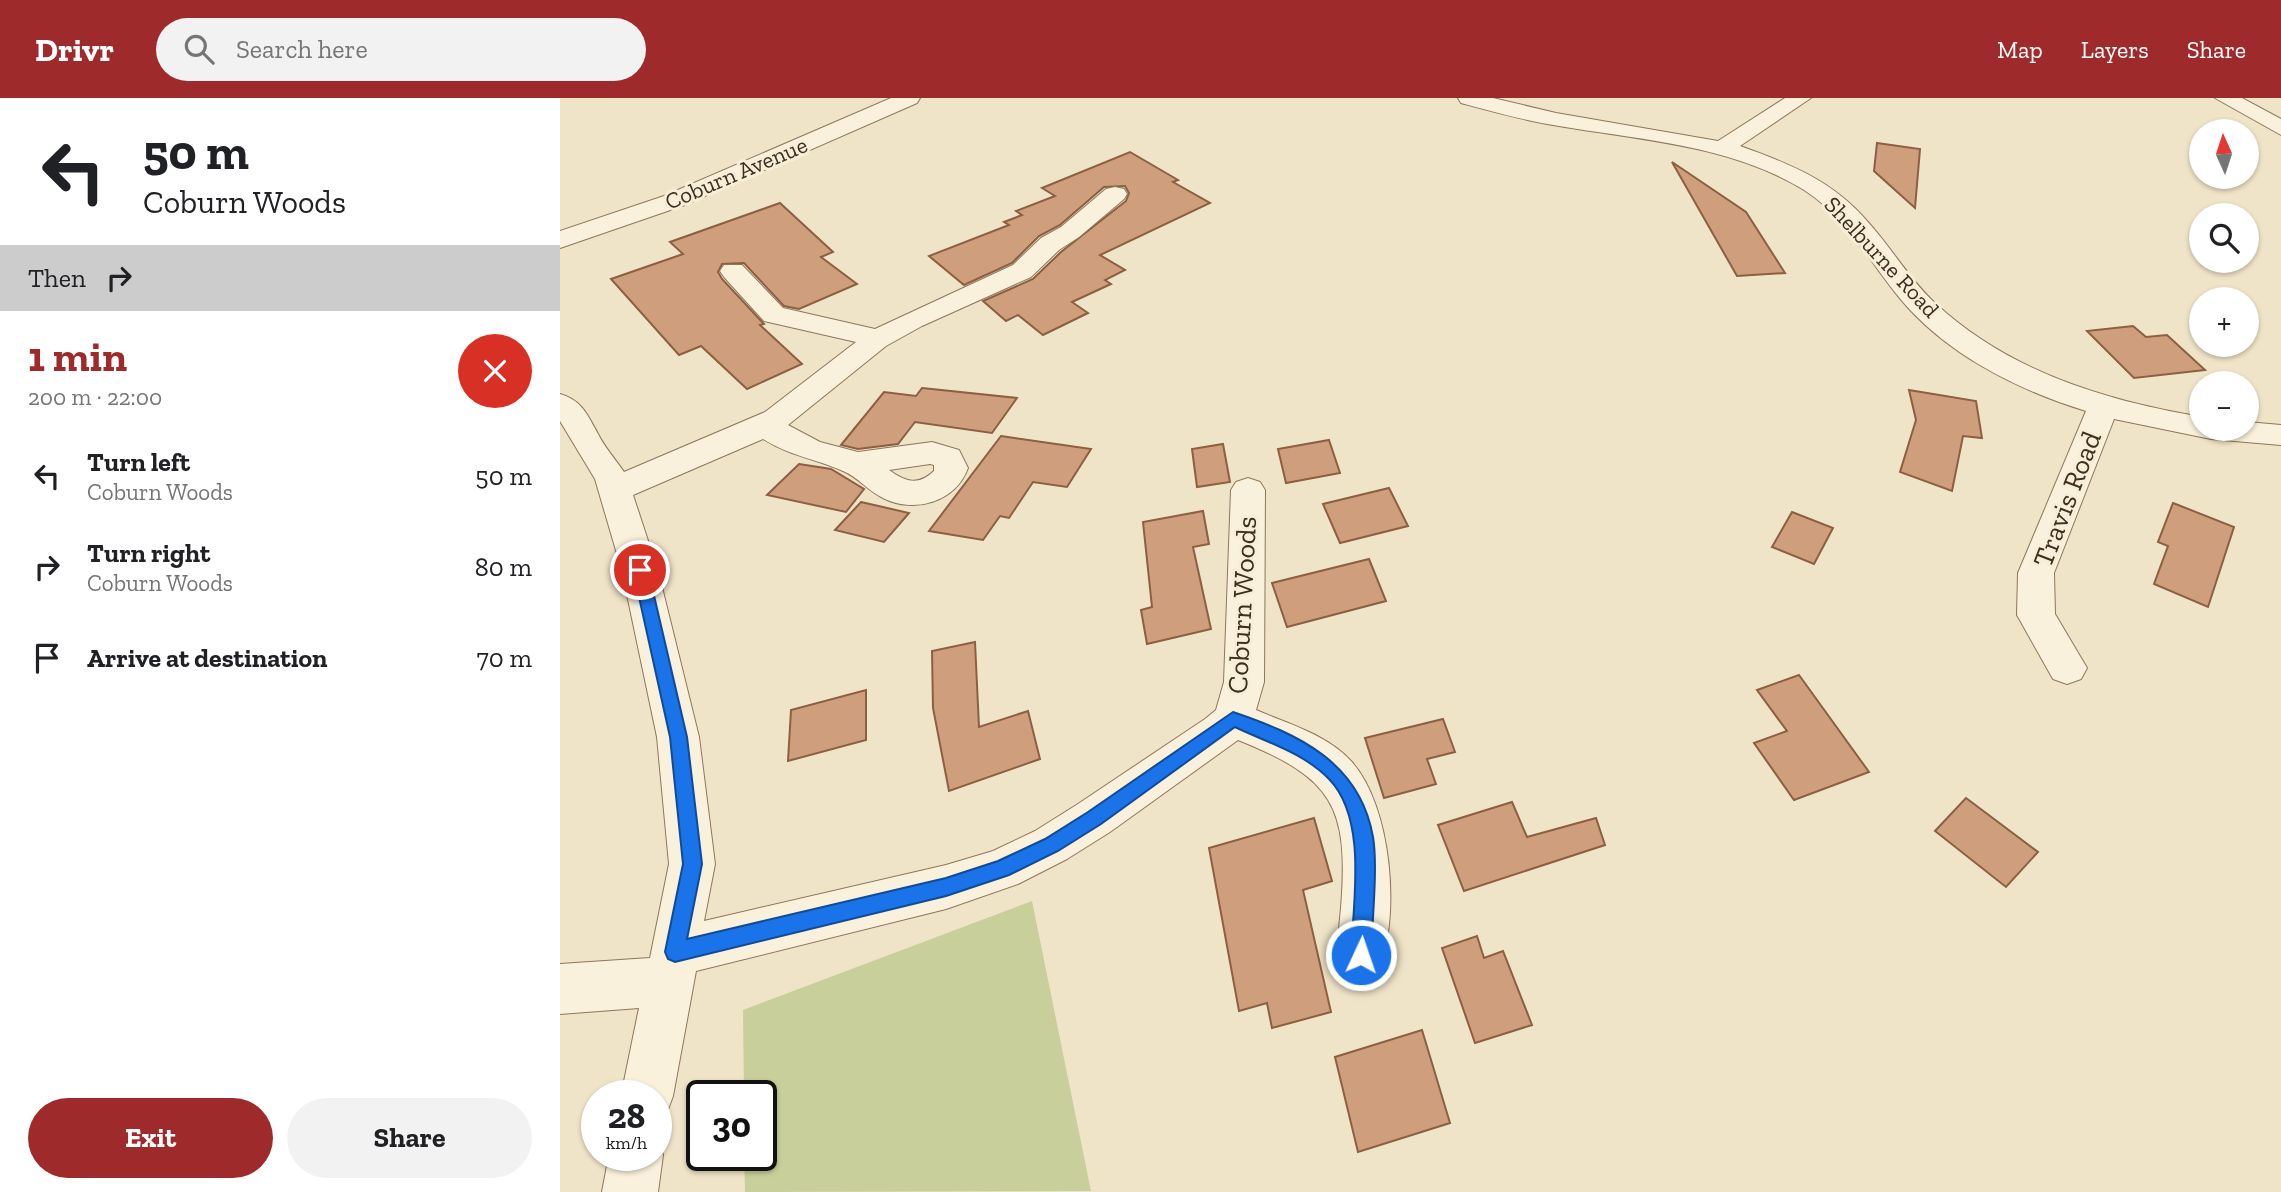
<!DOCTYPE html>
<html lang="en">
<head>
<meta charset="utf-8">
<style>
	body { margin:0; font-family:"Zilla Slab",serif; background:#f2f2f2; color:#202124; height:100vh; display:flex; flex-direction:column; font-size:26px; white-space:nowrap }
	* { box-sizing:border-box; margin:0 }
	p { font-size:23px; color:#757577 }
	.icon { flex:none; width:38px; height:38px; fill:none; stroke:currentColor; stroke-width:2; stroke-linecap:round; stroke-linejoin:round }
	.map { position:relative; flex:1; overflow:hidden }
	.panel { display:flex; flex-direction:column; background:#fff; width:560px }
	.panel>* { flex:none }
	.guide { background:#fff; color:#202124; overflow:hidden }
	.needle { width:46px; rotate:357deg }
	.tools { position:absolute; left:1629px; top:21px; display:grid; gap:14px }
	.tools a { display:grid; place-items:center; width:70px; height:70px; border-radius:50%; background:#fff; box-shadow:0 2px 5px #0004; font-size:35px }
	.speed { position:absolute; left:21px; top:982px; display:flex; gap:14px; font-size:35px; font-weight:700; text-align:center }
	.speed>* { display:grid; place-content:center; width:91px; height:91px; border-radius:50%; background:#fff; box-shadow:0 2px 5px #0004; line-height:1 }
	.speed small { font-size:18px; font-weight:400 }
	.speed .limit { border:4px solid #111; border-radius:10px; background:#fff; color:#111 }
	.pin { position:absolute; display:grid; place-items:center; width:60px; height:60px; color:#fff; margin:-30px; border:4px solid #fff; border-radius:50%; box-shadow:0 2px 7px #0007 }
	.me { position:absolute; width:77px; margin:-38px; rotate:3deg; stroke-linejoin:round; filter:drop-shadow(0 0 5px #0008) }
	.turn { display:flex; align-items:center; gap:24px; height:147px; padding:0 28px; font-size:32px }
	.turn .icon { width:91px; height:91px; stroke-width:2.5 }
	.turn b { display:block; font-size:49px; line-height:60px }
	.then { display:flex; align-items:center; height:66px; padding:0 28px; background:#0003; gap:14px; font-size:26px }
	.round { display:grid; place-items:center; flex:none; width:74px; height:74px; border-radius:37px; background:#f2f2f2 }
	.headline { display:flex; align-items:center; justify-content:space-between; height:119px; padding:0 28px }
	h1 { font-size:42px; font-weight:700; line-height:52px; color:#9e2a2b }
	.button { display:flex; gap:14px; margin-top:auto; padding:14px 28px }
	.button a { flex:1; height:80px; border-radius:42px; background:#9e2a2b; color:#fff; font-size:28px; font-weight:700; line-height:80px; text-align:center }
	.button a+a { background:#f2f2f2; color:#202124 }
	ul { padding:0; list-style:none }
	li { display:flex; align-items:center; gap:21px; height:91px; padding:0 28px }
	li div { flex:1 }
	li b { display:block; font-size:26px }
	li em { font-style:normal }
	header { display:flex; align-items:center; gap:42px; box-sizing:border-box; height:98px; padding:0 35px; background:#9e2a2b; color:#fff }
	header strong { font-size:33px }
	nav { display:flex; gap:38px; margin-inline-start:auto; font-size:24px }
	.search { width:490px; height:63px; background:#f2f2f2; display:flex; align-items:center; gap:18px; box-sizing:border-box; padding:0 24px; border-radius:38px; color:#757577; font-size:26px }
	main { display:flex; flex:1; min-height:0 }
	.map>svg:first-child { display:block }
</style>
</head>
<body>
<header>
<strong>Drivr</strong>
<div class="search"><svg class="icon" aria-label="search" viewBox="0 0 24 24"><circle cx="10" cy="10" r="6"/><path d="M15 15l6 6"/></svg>Search here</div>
<nav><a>Map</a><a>Layers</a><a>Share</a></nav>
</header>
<main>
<section class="panel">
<div class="guide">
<div class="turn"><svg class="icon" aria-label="left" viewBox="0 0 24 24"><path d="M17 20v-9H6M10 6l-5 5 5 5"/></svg><div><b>50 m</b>Coburn Woods</div></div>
<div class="then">Then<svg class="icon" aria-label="right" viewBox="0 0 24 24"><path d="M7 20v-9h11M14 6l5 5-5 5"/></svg></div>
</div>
<div class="headline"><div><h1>1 min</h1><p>200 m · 22:00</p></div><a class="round" style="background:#d93025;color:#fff"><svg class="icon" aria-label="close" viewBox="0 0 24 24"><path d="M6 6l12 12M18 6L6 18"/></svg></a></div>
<ul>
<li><svg class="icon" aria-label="left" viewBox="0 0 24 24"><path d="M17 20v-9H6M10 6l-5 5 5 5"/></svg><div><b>Turn left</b><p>Coburn Woods</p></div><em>50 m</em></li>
<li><svg class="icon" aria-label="right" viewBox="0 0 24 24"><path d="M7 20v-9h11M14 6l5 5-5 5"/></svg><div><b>Turn right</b><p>Coburn Woods</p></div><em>80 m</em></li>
<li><svg class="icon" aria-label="arrive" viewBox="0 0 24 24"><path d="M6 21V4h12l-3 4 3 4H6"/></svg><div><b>Arrive at destination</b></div><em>70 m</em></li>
</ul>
<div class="button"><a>Exit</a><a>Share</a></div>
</section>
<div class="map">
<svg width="1721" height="1094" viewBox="0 0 1721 1094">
	<rect width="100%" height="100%" fill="#f0e4c8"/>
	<path fill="#c9cf9b" d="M472 803 531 1093 185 1094 184 1057H201V998L184 997 183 912Z"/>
	<g fill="#cf9f7d" stroke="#8d5f41" stroke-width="2">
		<path d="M1317 45 1360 51 1355 110 1314 73Z"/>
		<path d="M570 54 618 82 613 84 650 105 540 157 565 172 545 182 551 186 512 204 528 215 483 237 458 217 446 223 423 203 473 181 501 154 566 103 569 95 565 88 544 89 500 127 479 138 452 165 404 187 369 158 449 127 444 124 462 117 456 113 495 98 482 90Z"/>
		<path d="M1112 64 1186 114 1225 175 1177 178Z"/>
		<path d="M220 105 273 154 261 159 297 186 239 211 224 208 184 165 162 166 158 174 162 181 204 226 200 227 242 266 187 291 141 248 119 257 51 181 123 156 110 144Z"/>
		<path d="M1573 228 1586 239 1607 237 1645 272 1574 280 1527 233Z"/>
		<path d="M362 290 457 300 432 335 355 324 338 346 298 351 281 347 324 294 356 298Z"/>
		<path d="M1349 292 1416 303 1422 340 1403 338 1392 393 1340 374 1356 322Z"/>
		<path d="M441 338 531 351 507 389 473 384 449 420 440 418 423 442 369 433Z"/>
		<path d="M769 342 780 375 726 385 718 351Z"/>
		<path d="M663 346 670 384 637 389 632 351Z"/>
		<path d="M239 366 271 371 304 391 286 414 207 397Z"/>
		<path d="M829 390 848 428 780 445 763 406Z"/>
		<path d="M301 404 349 415 324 444 275 432Z"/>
		<path d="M1613 405 1674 429 1648 509 1594 486 1608 448 1598 444Z"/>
		<path d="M643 413 649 446 633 449 651 531 587 546 581 512 592 509 583 424Z"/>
		<path d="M1232 414 1273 430 1254 466 1212 449Z"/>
		<path d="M809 461 826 503 727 529 712 485Z"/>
		<path d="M415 544 419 629 468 613 480 661 389 693 373 610 372 553Z"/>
		<path d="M1239 577 1309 674 1234 702 1194 645 1227 633 1197 592Z"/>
		<path d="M306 592V642L228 663 231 612Z"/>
		<path d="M883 621 895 654 867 661 876 686 824 700 805 640Z"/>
		<path d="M1406 700 1478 754 1446 789 1375 733Z"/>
		<path d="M952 704 967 739 1036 720 1045 747 904 793 878 727Z"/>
		<path d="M754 720 772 783 743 792 771 914 712 930 707 905 679 913 649 750Z"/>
		<path d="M917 838 924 860 943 853 972 927 915 945 882 850Z"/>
		<path d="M862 932 890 1025 798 1054 775 959Z"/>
	</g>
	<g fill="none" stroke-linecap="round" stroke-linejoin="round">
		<g stroke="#8d765c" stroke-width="2">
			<g id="minor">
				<path d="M331 0H360L357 5 122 108 0 150V133L104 98Z"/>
				<path d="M898 0H933L996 15 1158 43 1225 0H1251L1180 48C1228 65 1273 83 1307 123 1331 149 1349 181 1375 205 1448 273 1545 303 1642 319V331H1687V324L1721 327V347L1651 341 1554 321 1494 475 1495 516 1527 570 1521 581 1507 586 1493 581 1457 517 1458 475 1526 313C1457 292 1384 255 1338 198 1308 161 1285 118 1244 92 1171 47 1081 42 999 28 966 23 934 14 901 5Z"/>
				<path d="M1655 0H1682L1721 21V37Z"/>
				<path d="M555 89 564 91 567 96 564 101 519 139 499 152 471 179 362 228 326 248 228 327 260 344 298 354 372 344 399 352 408 370C396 404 354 416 323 400 308 393 298 379 283 373 254 360 232 359 203 341L73 397 98 473 139 639 155 766 144 823 386 767 433 753 475 733 518 706 645 621 656 612 664 584 671 392 676 384 688 380 700 384 705 392 704 584 696 612C728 626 766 636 791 663 832 708 841 819 818 874L801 881 784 874C775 852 779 833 781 810 789 708 773 680 678 642L550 734 507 761 458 786 386 811 136 873 113 998 106 1017 96 1020V998H61L79 910 0 916V866L90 860 109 766 97 639 62 473 35 381 0 323V296C22 302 28 318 38 336 45 350 56 362 64 374L205 314 296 244 204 223 164 179 160 173 164 167H182L223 210 315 231 453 167 481 140 501 129 546 91ZM370 366 374 367V373C358 388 346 384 329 372Z"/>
				<path d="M96 1040 103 1057 98 1094H42L49 1057H96Z"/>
			</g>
		</g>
		<use href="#minor" fill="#faf1dc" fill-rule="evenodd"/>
	</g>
	<path fill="#1a73e8" stroke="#114b97" stroke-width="2" d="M80 467 88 472 127 639 142 766 127 841 386 780 438 763 485 741 528 714 673 614C738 636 800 664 813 739 818 768 812 825 811 857L808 864 801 867 794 864 791 857C793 805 808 721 769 681 744 655 706 644 675 629L541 726 498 753 449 777 386 798 115 864 108 861 105 854 123 766 110 639 73 472Z"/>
	<g text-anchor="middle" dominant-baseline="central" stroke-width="6" stroke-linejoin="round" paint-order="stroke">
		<g font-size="23" fill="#3d2e20" stroke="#f7eed8">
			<text transform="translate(176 75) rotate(-23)">Coburn Avenue</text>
			<text transform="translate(1322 159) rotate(47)">Shelburne Road</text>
		</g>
		<g font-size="28" fill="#3d2e20" stroke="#f7eed8">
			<text transform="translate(1507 401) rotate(-69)">Travis Road</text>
			<text transform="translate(682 507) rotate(-87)">Coburn Woods</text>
		</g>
	</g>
</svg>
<div class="tools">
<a><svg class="needle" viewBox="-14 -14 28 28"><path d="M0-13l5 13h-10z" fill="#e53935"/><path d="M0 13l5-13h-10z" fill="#757577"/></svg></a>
<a><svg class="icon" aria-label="search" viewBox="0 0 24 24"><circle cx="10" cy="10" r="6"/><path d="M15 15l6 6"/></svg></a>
<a>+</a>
<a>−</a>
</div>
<div class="speed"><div>28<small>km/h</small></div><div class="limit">30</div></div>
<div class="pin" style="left:80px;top:472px;background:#d93025"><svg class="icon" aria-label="arrive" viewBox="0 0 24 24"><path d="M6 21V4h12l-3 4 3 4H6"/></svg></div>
<svg class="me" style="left:801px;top:857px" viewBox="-20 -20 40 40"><circle r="17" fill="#1a73e8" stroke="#fff" stroke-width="3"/><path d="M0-11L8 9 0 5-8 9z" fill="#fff"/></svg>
</div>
</main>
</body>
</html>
